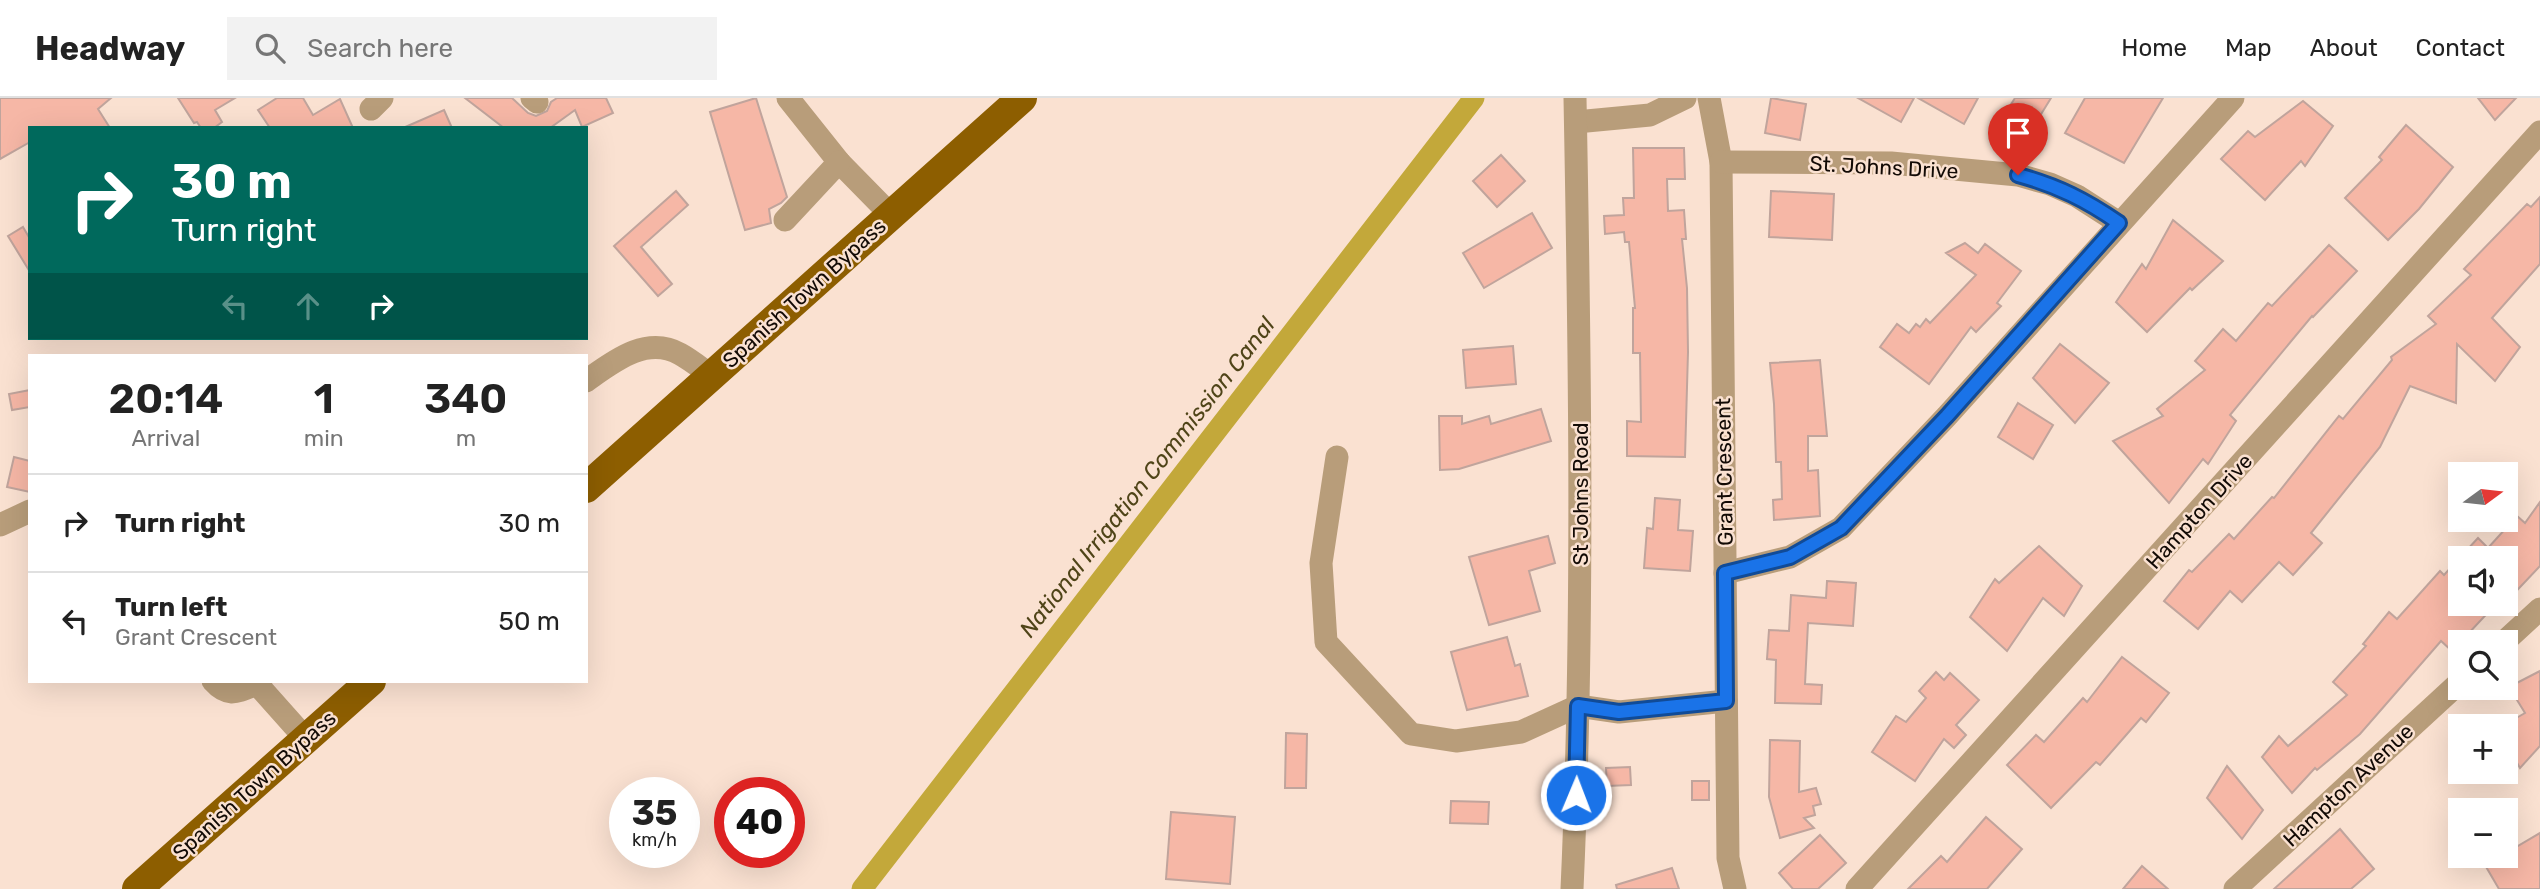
<!DOCTYPE html>
<html lang="en">
<head>
<meta charset="utf-8">
<style>
	body { margin:0; font-family:Rubik,sans-serif; background:#f2f2f2; color:#222; height:100vh; display:flex; flex-direction:column; font-size:26px; white-space:nowrap }
	* { box-sizing:border-box; margin:0 }
	p { font-size:23px; color:#767676 }
	.icon { flex:none; width:38px; height:38px; fill:none; stroke:currentColor; stroke-width:2; stroke-linecap:round; stroke-linejoin:round }
	.map { position:relative; flex:1; overflow:hidden }
	.details { position:absolute; left:28px; top:256px; width:560px; height:329px; display:flex; flex-direction:column; background:#fff; border-radius:0px; box-shadow:0 7px 28px #0002 }
	.details>* { flex:none }
	.top-card { position:absolute; left:28px; top:28px; width:560px; height:214px; border-radius:0px; box-shadow:0 7px 28px #0002; background:#00695c; color:#fff; overflow:hidden }
	.needle { width:46px; rotate:75deg }
	.controls { position:absolute; left:2448px; top:364px; display:grid; gap:14px }
	.controls a { display:grid; place-items:center; width:70px; height:70px; border-radius:0px; background:#fff; box-shadow:0 7px 28px #0002; font-size:35px }
	.speed { position:absolute; left:609px; top:679px; display:flex; gap:14px; font-size:35px; font-weight:700; text-align:center }
	.speed>* { display:grid; place-content:center; width:91px; height:91px; border-radius:50%; background:#fff; box-shadow:0 7px 28px #0002; line-height:1 }
	.speed small { font-size:18px; font-weight:400 }
	.speed .limit { border:10px solid #d22; background:#fff; color:#111 }
	.pin { position:absolute; display:grid; place-items:center; width:60px; height:60px; color:#fff; margin:-72px -30px; border-radius:50% 50% 50% 0; rotate:-45deg; box-shadow:0 0 7px #0007 }
	.pin .icon { rotate:45deg }
	.me { position:absolute; width:77px; margin:-38px; rotate:1deg; stroke-linejoin:round; filter:drop-shadow(0 0 5px #0008) }
	.turn { display:flex; align-items:center; gap:24px; height:147px; padding:0 28px; font-size:32px }
	.turn .icon { width:91px; height:91px; stroke-width:2.5 }
	.turn b { display:block; font-size:49px; line-height:60px }
	.lanes { display:flex; align-items:center; height:66px; padding:0 28px; background:#0003; justify-content:center; gap:35px; direction:ltr }
	.lanes .off { opacity:.35 }
	.eta { display:flex; justify-content:space-evenly; align-items:center; height:119px; text-align:center }
	.eta b { font-size:42px; font-weight:600; line-height:49px }
	ul { padding:0; list-style:none }
	li { display:flex; align-items:center; gap:21px; height:98px; padding:0 28px; border-top:2px solid #e0e0e0 }
	li div { flex:1 }
	li b { display:block; font-size:26px }
	li em { font-style:normal }
	header { display:flex; align-items:center; gap:42px; box-sizing:border-box; height:98px; padding:0 35px; background:#fff; border-bottom:2px solid #e0e0e0 }
	header strong { font-size:33px }
	nav { display:flex; gap:38px; margin-inline-start:auto; font-size:24px }
	.search { width:490px; height:63px; background:#f2f2f2; display:flex; align-items:center; gap:18px; box-sizing:border-box; padding:0 24px; border-radius:0px; color:#767676; font-size:26px }
	.map>svg:first-child { display:block }
</style>
</head>
<body>
<header>
<strong>Headway</strong>
<div class="search"><svg class="icon" aria-label="search" viewBox="0 0 24 24"><circle cx="10" cy="10" r="6"/><path d="M15 15l6 6"/></svg>Search here</div>
<nav><a>Home</a><a>Map</a><a>About</a><a>Contact</a></nav>
</header>
<div class="map">
<svg width="2540" height="791" viewBox="0 0 2540 791">
	<rect width="100%" height="100%" fill="#fae1d1"/>
	<g fill="none" stroke-linecap="round" stroke-linejoin="round">
		<path stroke="#c3a83a" stroke-width="21" d="M862 791 1474 0"/>
	</g>
	<g fill="#f6b7a6" stroke="#c0a49c" stroke-width="2">
		<path d="M0 0H111L98 11 110 30H30V44L0 61Z"/>
		<path d="M178 0H235L215 12 222 24 214 30H201L197 24 194 25Z"/>
		<path d="M277 0H303L313 17 340 1 353 30H270L258 12Z"/>
		<path d="M465 0H512L528 15 536 18 547 13 551 4 557 0H606L613 15 582 29 575 12 550 30H504Z"/>
		<path d="M756 0 787 99 781 105 769 111 771 125 745 132 710 14Z"/>
		<path d="M1771 0 1806 6 1800 42 1765 35Z"/>
		<path d="M1858 0H1914L1901 24Z"/>
		<path d="M1918 0H1978L1964 26Z"/>
		<path d="M2015 0H2051L2027 39 2001 22Z"/>
		<path d="M2085 0H2163L2124 65 2065 35Z"/>
		<path d="M2478 0H2516L2495 22Z"/>
		<path d="M2303 3 2333 28 2305 68 2301 63 2265 102 2221 61 2248 33 2255 39Z"/>
		<path d="M444 12 452 30H403Z"/>
		<path d="M2406 27 2453 69 2419 111 2388 142 2345 100 2382 62 2379 59Z"/>
		<path d="M1633 50H1684L1685 81H1667L1668 113 1684 112 1686 141H1682L1687 190 1688 254 1685 359 1627 358V323L1641 324 1640 255H1633V210H1635L1629 144H1625L1624 134 1605 136 1604 118 1624 117 1623 100H1634Z"/>
		<path d="M1501 57 1525 83 1497 109 1473 83Z"/>
		<path d="M676 93 688 107 641 149 672 186 658 198 614 148Z"/>
		<path d="M1771 93 1834 96 1832 142 1769 139Z"/>
		<path d="M2540 99V166L2492 220 2520 249 2495 283 2457 246 2456 305 2410 288 2380 349 2311 435 2322 445 2293 477 2279 464 2242 504 2230 493 2198 531 2164 503 2189 472 2192 474 2229 436 2234 441 2272 399 2274 400 2339 318 2343 321 2392 262 2391 259 2436 226 2428 218 2471 177 2464 171 2527 106 2531 109Z"/>
		<path d="M1532 115 1552 150 1484 190 1463 155Z"/>
		<path d="M2173 122 2223 163 2192 192 2190 190 2147 234 2116 204 2142 166 2146 171Z"/>
		<path d="M23 129 30 141V174L8 138Z"/>
		<path d="M1965 145 1978 155 1985 146 2021 173 1997 205 2001 208 1976 234 1971 229 1929 286 1880 249 1897 226 1909 235 1916 226 1920 229 1926 221 1930 225 1976 177 1946 155Z"/>
		<path d="M2329 147 2357 173 2313 219 2312 218 2230 317 2236 323 2208 366 2203 361 2169 405 2113 343 2163 318 2157 311 2205 272 2195 263 2223 231 2236 243 2268 205 2272 208Z"/>
		<path d="M2060 246 2109 285 2075 325 2033 280Z"/>
		<path d="M1513 248 1516 286 1466 290 1463 252Z"/>
		<path d="M1820 262 1827 338H1808V373L1818 372 1820 418 1774 422 1773 402 1782 401 1781 364H1776L1774 306 1770 265Z"/>
		<path d="M30 292V309L12 312 9 296Z"/>
		<path d="M2018 305 2053 327 2033 361 1998 339Z"/>
		<path d="M1541 311 1551 343 1459 371 1440 372 1439 318H1462V326L1489 318 1491 326Z"/>
		<path d="M14 359 30 363V394L7 389Z"/>
		<path d="M1655 400 1680 402 1678 432 1693 433 1690 473 1644 470 1647 430 1653 431Z"/>
		<path d="M2540 404V468L2506 504V460H2460V506H2496L2452 553 2441 543 2360 636 2317 672 2315 670 2292 695 2262 659 2279 638 2288 648 2347 597 2333 584 2366 548 2363 546 2389 514 2397 521 2440 473 2444 477 2478 440 2488 450 2517 418 2525 425Z"/>
		<path d="M1548 438 1555 465 1529 473 1540 513 1489 527 1469 459Z"/>
		<path d="M2039 448 2082 488 2064 518 2043 500 2007 553 1970 519 1995 481 1999 485Z"/>
		<path d="M1827 483 1856 485 1853 528 1808 525 1805 586 1822 587 1821 606 1775 605 1776 562 1767 561 1769 532 1789 533 1791 497 1826 500Z"/>
		<path d="M1507 539 1515 568 1520 566 1528 598 1467 612 1451 554Z"/>
		<path d="M2122 559 2169 595 2146 624 2141 620 2100 667 2096 664 2051 710 2007 667 2036 637 2044 644 2083 600 2087 604Z"/>
		<path d="M2540 573V648L2520 670 2512 656 2506 659V626L2525 615 2509 589Z"/>
		<path d="M1936 574 1944 582 1950 575 1979 602 1956 627 1966 637 1954 650 1944 641 1915 683 1872 654 1896 618 1906 624 1926 600 1919 593Z"/>
		<path d="M1286 635 1307 636 1306 690H1285Z"/>
		<path d="M1770 642 1800 643 1799 694 1816 690 1821 706 1813 708 1815 717 1804 720 1814 730 1780 740 1769 699Z"/>
		<path d="M2227 668 2263 712 2242 741 2207 700Z"/>
		<path d="M1630 669 1631 687 1607 688 1606 670Z"/>
		<rect x="1692" y="683" width="17" height="19"/>
		<path d="M1451 703 1489 704 1488 726 1450 725Z"/>
		<path d="M1171 714 1235 719 1230 786 1166 781Z"/>
		<path d="M1986 719 2022 751 1987 791H1908L1941 758 1947 764Z"/>
		<path d="M2340 731 2374 771 2351 791H2274Z"/>
		<path d="M2540 735V791H2499L2485 767 2501 758H2506V755Z"/>
		<path d="M1820 737 1846 765 1818 791H1793L1779 775Z"/>
		<path d="M2142 768 2168 791H2123Z"/>
		<path d="M1672 770 1679 791H1617L1616 787Z"/>
	</g>
	<g fill="none" stroke-linecap="round" stroke-linejoin="round">
		<g stroke="#b89d7a" stroke-width="23">
			<path d="M532 0 537 4"/>
			<path d="M788 0 839 64 891 117"/>
			<path d="M1709 0 1721 64 1728 760 1735 791"/>
			<path d="M371 11 382 0"/>
			<path d="M1576 24 1650 17 1685 0"/>
			<path d="M1721 64 1891 65 2018 77 2050 86 2077 98 2119 125"/>
			<path d="M785 122 839 64"/>
			<path d="M586 283C613 264 646 237 680 256 691 262 702 271 712 278"/>
			<path d="M1337 359 1321 465 1326 544 1411 636 1456 643 1521 634 1578 608 1619 614 1726 603"/>
			<path d="M0 427 30 413"/>
			<path d="M1725 475 1790 459 1841 430 1947 318 2233 0"/>
			<path d="M2504 544 2540 511"/>
			<path d="M213 583C228 600 237 594 257 586"/>
			<path d="M261 583 257 586 306 641"/>
			<path d="M1572 791C1584 527 1580 264 1575 0"/>
			<path d="M1857 791 2540 34"/>
			<path d="M2235 791 2460 584"/>
		</g>
		<g stroke="#8d5e00" stroke-width="30">
			<path d="M586 390 1022 0"/>
			<path d="M137 791 371 583"/>
		</g>
	</g>
	<g fill="none" stroke-linecap="round" stroke-linejoin="round">
		<g stroke="#114b97" stroke-width="18">
			<path id="route" d="M1576 697 1578 608 1619 614 1726 603 1725 475 1790 459 1841 430 1947 318 2119 125C2086 102 2058 88 2018 77"/>
		</g>
		<use href="#route" stroke="#1a73e8" stroke-width="12"/>
	</g>
	<g text-anchor="middle" dominant-baseline="central" stroke-width="5" stroke-linejoin="round" paint-order="stroke">
		<g font-size="21" fill="#120a05" stroke="#fae1d1">
			<text transform="translate(1884 69) rotate(3)">St. Johns Drive</text>
			<text transform="translate(804 195) rotate(-42)">Spanish Town Bypass</text>
			<text transform="translate(1724 374) rotate(-91)">Grant Crescent</text>
			<text transform="translate(1580 396) rotate(-90)">St Johns Road</text>
			<text transform="translate(2199 413) rotate(-48)">Hampton Drive</text>
			<text transform="translate(254 687) rotate(-42)">Spanish Town Bypass</text>
			<text transform="translate(2348 687) rotate(-43)">Hampton Avenue</text>
		</g>
		<g font-size="23" font-style="italic" fill="#4f4418" stroke="#fae1d1">
			<text transform="translate(1147 379) rotate(-52)">National Irrigation Commission Canal</text>
		</g>
	</g>
</svg>
<div class="controls">
<a><svg class="needle" viewBox="-14 -14 28 28"><path d="M0-13l5 13h-10z" fill="#e53935"/><path d="M0 13l5-13h-10z" fill="#767676"/></svg></a>
<a><svg class="icon" aria-label="sound" viewBox="0 0 24 24"><path d="M4 9h4l5-4v14l-5-4H4zM17 9q2 3 0 6"/></svg></a>
<a><svg class="icon" aria-label="search" viewBox="0 0 24 24"><circle cx="10" cy="10" r="6"/><path d="M15 15l6 6"/></svg></a>
<a>+</a>
<a>−</a>
</div>
<div class="speed"><div>35<small>km/h</small></div><div class="limit">40</div></div>
<div class="pin" style="left:2018px;top:77px;background:#d93025"><svg class="icon" aria-label="arrive" viewBox="0 0 24 24"><path d="M6 21V4h12l-3 4 3 4H6"/></svg></div>
<svg class="me" style="left:1576px;top:697px" viewBox="-20 -20 40 40"><circle r="17" fill="#1a73e8" stroke="#fff" stroke-width="3"/><path d="M0-11L8 9 0 5-8 9z" fill="#fff"/></svg>
<div class="top-card">
<div class="turn"><svg class="icon" aria-label="right" viewBox="0 0 24 24"><path d="M7 20v-9h11M14 6l5 5-5 5"/></svg><div><b>30 m</b>Turn right</div></div>
<div class="lanes"><svg class="icon off" aria-label="left" viewBox="0 0 24 24"><path d="M17 20v-9H6M10 6l-5 5 5 5"/></svg><svg class="icon off" aria-label="ahead" viewBox="0 0 24 24"><path d="M12 20V5M6 11l6-6 6 6"/></svg><svg class="icon" aria-label="right" viewBox="0 0 24 24"><path d="M7 20v-9h11M14 6l5 5-5 5"/></svg></div>
</div>
<section class="details">
<div class="eta">
<div><b>20:14</b><p>Arrival</p></div>
<div><b>1</b><p>min</p></div>
<div><b>340</b><p>m</p></div>
</div>
<ul>
<li><svg class="icon" aria-label="right" viewBox="0 0 24 24"><path d="M7 20v-9h11M14 6l5 5-5 5"/></svg><div><b>Turn right</b></div><em>30 m</em></li>
<li><svg class="icon" aria-label="left" viewBox="0 0 24 24"><path d="M17 20v-9H6M10 6l-5 5 5 5"/></svg><div><b>Turn left</b><p>Grant Crescent</p></div><em>50 m</em></li>
</ul>
</section>
</div>
</body>
</html>
